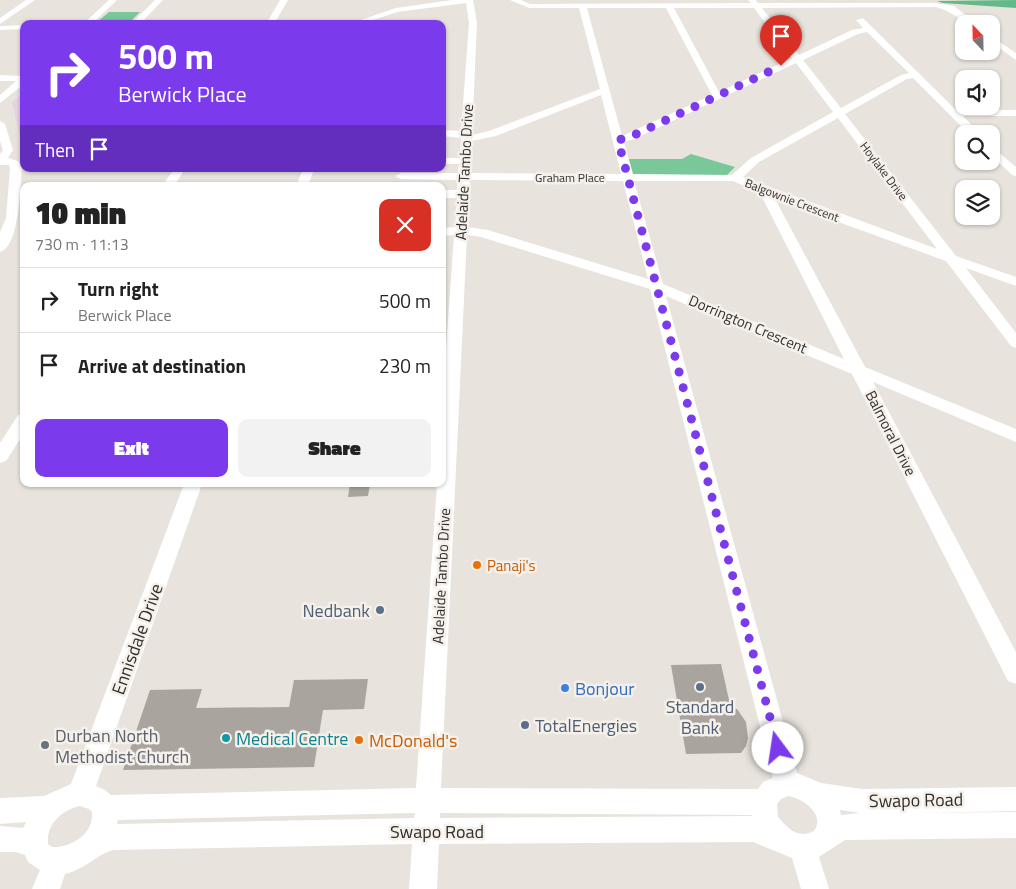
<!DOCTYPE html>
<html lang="en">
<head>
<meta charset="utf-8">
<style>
	body { margin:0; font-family:"Titillium Web",sans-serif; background:#f2f2f2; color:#222; height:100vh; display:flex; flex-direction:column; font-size:19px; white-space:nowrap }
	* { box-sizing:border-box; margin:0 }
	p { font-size:16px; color:#767676 }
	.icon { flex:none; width:28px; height:28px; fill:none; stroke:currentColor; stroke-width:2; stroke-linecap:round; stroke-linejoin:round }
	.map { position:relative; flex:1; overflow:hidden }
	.details { position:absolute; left:20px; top:182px; width:426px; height:305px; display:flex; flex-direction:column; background:#fff; border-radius:10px; box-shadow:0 1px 4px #0004 }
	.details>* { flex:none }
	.top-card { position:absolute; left:20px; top:20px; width:426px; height:152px; border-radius:10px; box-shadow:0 1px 4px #0004; background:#7c3aed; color:#fff; overflow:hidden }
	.needle { width:32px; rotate:338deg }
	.tools { position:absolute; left:955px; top:15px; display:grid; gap:10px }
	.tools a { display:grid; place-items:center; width:45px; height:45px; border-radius:10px; background:#fff; box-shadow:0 1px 4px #0004; font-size:25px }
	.pin { position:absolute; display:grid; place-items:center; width:42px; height:42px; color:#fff; margin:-51px -21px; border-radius:50% 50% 50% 0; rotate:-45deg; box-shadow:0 0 5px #0007 }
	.pin .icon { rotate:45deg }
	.me { position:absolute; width:55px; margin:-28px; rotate:346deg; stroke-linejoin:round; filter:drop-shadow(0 0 4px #0008) }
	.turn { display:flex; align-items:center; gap:18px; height:105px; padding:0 15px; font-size:22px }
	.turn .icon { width:65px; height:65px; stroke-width:2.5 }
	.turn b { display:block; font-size:35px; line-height:42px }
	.then { display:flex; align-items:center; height:48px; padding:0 15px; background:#0003; gap:10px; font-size:19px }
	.round { display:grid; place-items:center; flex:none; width:52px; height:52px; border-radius:10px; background:#f2f2f2 }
	.headline { display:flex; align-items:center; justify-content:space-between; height:85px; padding:0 15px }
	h1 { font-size:30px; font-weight:800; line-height:38px }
	.button { display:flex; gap:10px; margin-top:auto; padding:10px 15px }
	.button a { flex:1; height:58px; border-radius:10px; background:#7c3aed; color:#fff; font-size:20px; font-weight:800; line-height:58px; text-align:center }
	.button a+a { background:#f2f2f2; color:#222 }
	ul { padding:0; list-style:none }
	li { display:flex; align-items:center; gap:15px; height:65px; padding:0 15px; border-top:1px solid #e0e0e0 }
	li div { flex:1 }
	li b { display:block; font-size:19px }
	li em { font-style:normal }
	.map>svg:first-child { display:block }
</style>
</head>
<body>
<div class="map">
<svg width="1016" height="889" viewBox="0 0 1016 889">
	<rect width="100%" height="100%" fill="#e8e3dc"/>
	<path fill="#e8d3e1" d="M24 92V150H23L12 102Z"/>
	<g fill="#7ac89a">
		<path d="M109 12H140L129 23H96Z"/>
		<path d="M691 154 735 167 727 175H633L627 159H682Z"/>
	</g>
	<path fill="#63ba89" d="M1016 0V8L943 3 937 1Z"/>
	<g fill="#a9a49e">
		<path d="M350 484H370L368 496 348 497Z"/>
		<path d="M721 664 731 709H737L746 722 748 738 746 746 741 753 686 754 671 665Z"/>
		<path d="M368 679 364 709 323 710 314 767 123 770 150 690 202 689 196 708 289 707 294 680Z"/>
	</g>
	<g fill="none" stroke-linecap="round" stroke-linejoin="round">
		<g fill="#fff" fill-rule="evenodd">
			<path d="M26 0H35L0 24V18Z"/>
			<path d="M109 0H117L92 24H83Z"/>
			<path d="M155 0H163L140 24H131Z"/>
			<path d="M280 0H288L274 24H266Z"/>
			<path d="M452 0H473L477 23 472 135 489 131 600 89 579 8H529L510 0H521L530 4 751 3 748 0H756L758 3H935L954 6 977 24C961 24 954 11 935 7L762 8 799 55 852 30 863 28 856 20 863 18 956 110H1016V116H963L980 134H969L913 78 907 79 845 114 956 256 1016 277V286L966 268 1016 333V348L1011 346 946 261 775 199 865 367 1016 429V442L873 382 1016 652V684L1008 681 852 374 666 296 797 773 821 783 862 789 1016 787V811L921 813 1016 812V838L845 840 819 857 829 889H801L792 858 753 842 439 844 437 889H409L412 844 113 850C96 855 84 870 65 874L60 889H32L40 870 28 862 25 855 16 852H0V826L23 828 26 822 0 824V798L44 796 71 784 184 484H202L96 786 105 790 111 795 416 788 437 484H442V406L454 235 442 236V228L455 227 457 198H442V190H457L458 180 401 179 395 176 401 173H458L459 164H442V158H460L461 138 442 136V130L461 131 469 23 466 3 397 12 362 24H349L396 8ZM587 8H666L712 95 622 136ZM674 8H754L792 58 719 92ZM867 32 909 73 901 75 841 108 803 60 858 34ZM796 63 833 112 751 158 732 175 633 174 624 142 634 139ZM601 95 621 174 470 173 471 141 496 136ZM838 118 937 249 743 177 759 162ZM470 180 623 181 648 279 488 230 467 227ZM634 181H733L760 193 844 359 663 284ZM467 235 481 237 650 289 773 778 763 782 758 789 441 788ZM788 796C802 798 826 814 814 831 798 839 788 829 778 817L777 804 781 799ZM80 806 89 809 92 812C94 834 71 848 52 847L48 844C46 824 62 810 80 806ZM840 810 860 813 841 815ZM415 813 414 818 117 824 118 820ZM440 813 752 815V816L440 818Z"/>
			<path d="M24 25V29L0 30V26Z"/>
			<path d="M991 36 1016 53V60L991 42Z"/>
			<path d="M0 75 24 76V84L0 103V95L16 81H0Z"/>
			<path d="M0 121 5 124 13 150 8 158 18 161 22 168C20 185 20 247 0 252V232L6 218 10 168 9 165H0V154L3 150 0 141Z"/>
			<path d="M991 146 1016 167V176L1012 175 991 155Z"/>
			<path d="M174 169H185L174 186H162Z"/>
			<path d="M303 169H314L308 186H296Z"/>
			<path d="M24 414V433L6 461 0 463V443L18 415Z"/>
		</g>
	</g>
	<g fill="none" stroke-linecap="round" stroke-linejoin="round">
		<path stroke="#7c3aed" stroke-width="9" stroke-dasharray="0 16.2" d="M778 748 618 140 630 137 781 66"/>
	</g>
	<g fill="#e8710a" stroke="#f5f0ea" stroke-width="2">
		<circle cx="477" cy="565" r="5"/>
		<circle cx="359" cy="740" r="5"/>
	</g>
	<g fill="#5c6f8a" stroke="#f5f0ea" stroke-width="2">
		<circle cx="380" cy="610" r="5"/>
		<circle cx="700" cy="687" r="5"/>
		<circle cx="525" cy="725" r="5"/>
	</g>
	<circle fill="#3f7fe0" stroke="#f5f0ea" stroke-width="2" cx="565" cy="688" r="5"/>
	<circle fill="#0f9aa8" stroke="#f5f0ea" stroke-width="2" cx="226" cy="738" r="5"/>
	<circle fill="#6b7280" stroke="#f5f0ea" stroke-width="2" cx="45" cy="745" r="5"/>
	<g text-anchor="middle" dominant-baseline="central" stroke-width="5" stroke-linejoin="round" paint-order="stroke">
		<g font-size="12" fill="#312f2d" stroke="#f5f0ea">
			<text transform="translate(884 171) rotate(53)">Hoylake Drive</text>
			<text x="570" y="177">Graham Place</text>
			<text transform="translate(792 200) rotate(21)">Balgownie Crescent</text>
		</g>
		<g font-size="15" fill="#312f2d" stroke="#f5f0ea">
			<text transform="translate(464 172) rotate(-87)">Adelaide Tambo Drive</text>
			<text transform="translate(748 324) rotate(23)">Dorrington Crescent</text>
			<text transform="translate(891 433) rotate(63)">Balmoral Drive</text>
			<text transform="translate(441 576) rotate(-87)">Adelaide Tambo Drive</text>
		</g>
		<g font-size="15" fill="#c56008" stroke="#f5f0ea" text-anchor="start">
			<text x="487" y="565">Panaji's</text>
		</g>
		<g font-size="18" fill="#4e5e75" stroke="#f5f0ea" text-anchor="end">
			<text x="370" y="610">Nedbank</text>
			<text x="700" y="706" text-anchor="middle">Standard<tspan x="700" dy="21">Bank</tspan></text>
			<text x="535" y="725" text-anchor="start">TotalEnergies</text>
		</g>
		<g font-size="18" fill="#312f2d" stroke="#f5f0ea">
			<text transform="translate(137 639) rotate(-70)">Ennisdale Drive</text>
			<text transform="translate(916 800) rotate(-1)">Swapo Road</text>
			<text x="437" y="831">Swapo Road</text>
		</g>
		<g font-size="18" fill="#366cbe" stroke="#f5f0ea" text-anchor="start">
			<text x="575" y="688">Bonjour</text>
		</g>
		<g font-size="18" fill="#5b616d" stroke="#f5f0ea" text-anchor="start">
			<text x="55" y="735">Durban North<tspan x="55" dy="21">Methodist Church</tspan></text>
		</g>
		<g font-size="18" fill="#0d838f" stroke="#f5f0ea" text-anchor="start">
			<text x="236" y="738">Medical Centre</text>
		</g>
		<g font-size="18" fill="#c56008" stroke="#f5f0ea" text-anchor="start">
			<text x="369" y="740">McDonald's</text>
		</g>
	</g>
</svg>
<div class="tools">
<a><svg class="needle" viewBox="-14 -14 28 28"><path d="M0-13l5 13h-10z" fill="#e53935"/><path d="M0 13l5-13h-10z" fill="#767676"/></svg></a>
<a><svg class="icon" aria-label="sound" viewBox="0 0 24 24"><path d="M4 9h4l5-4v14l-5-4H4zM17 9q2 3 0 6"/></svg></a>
<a><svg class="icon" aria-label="search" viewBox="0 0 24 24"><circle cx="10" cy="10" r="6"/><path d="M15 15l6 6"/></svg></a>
<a><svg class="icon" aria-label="layers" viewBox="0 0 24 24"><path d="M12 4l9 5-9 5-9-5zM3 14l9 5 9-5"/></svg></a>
</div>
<div class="pin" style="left:781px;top:66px;background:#d93025"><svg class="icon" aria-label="arrive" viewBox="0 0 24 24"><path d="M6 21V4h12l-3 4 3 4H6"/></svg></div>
<svg class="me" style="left:778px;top:748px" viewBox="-20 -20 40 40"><circle r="19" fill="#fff"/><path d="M0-13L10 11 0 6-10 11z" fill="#7c3aed"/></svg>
<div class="top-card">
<div class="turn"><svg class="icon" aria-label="right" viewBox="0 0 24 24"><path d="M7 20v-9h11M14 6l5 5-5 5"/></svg><div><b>500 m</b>Berwick Place</div></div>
<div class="then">Then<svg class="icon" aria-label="arrive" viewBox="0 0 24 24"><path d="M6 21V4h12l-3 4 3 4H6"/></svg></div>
</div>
<section class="details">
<div class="headline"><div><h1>10 min</h1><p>730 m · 11:13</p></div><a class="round" style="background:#d93025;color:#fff"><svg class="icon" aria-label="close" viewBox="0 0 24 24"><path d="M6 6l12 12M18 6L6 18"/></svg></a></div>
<ul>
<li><svg class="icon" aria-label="right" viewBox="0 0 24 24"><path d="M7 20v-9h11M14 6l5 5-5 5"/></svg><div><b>Turn right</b><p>Berwick Place</p></div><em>500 m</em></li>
<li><svg class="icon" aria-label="arrive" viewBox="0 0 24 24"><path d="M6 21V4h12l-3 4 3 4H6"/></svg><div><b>Arrive at destination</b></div><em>230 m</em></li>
</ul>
<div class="button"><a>Exit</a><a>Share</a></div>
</section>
</div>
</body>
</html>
